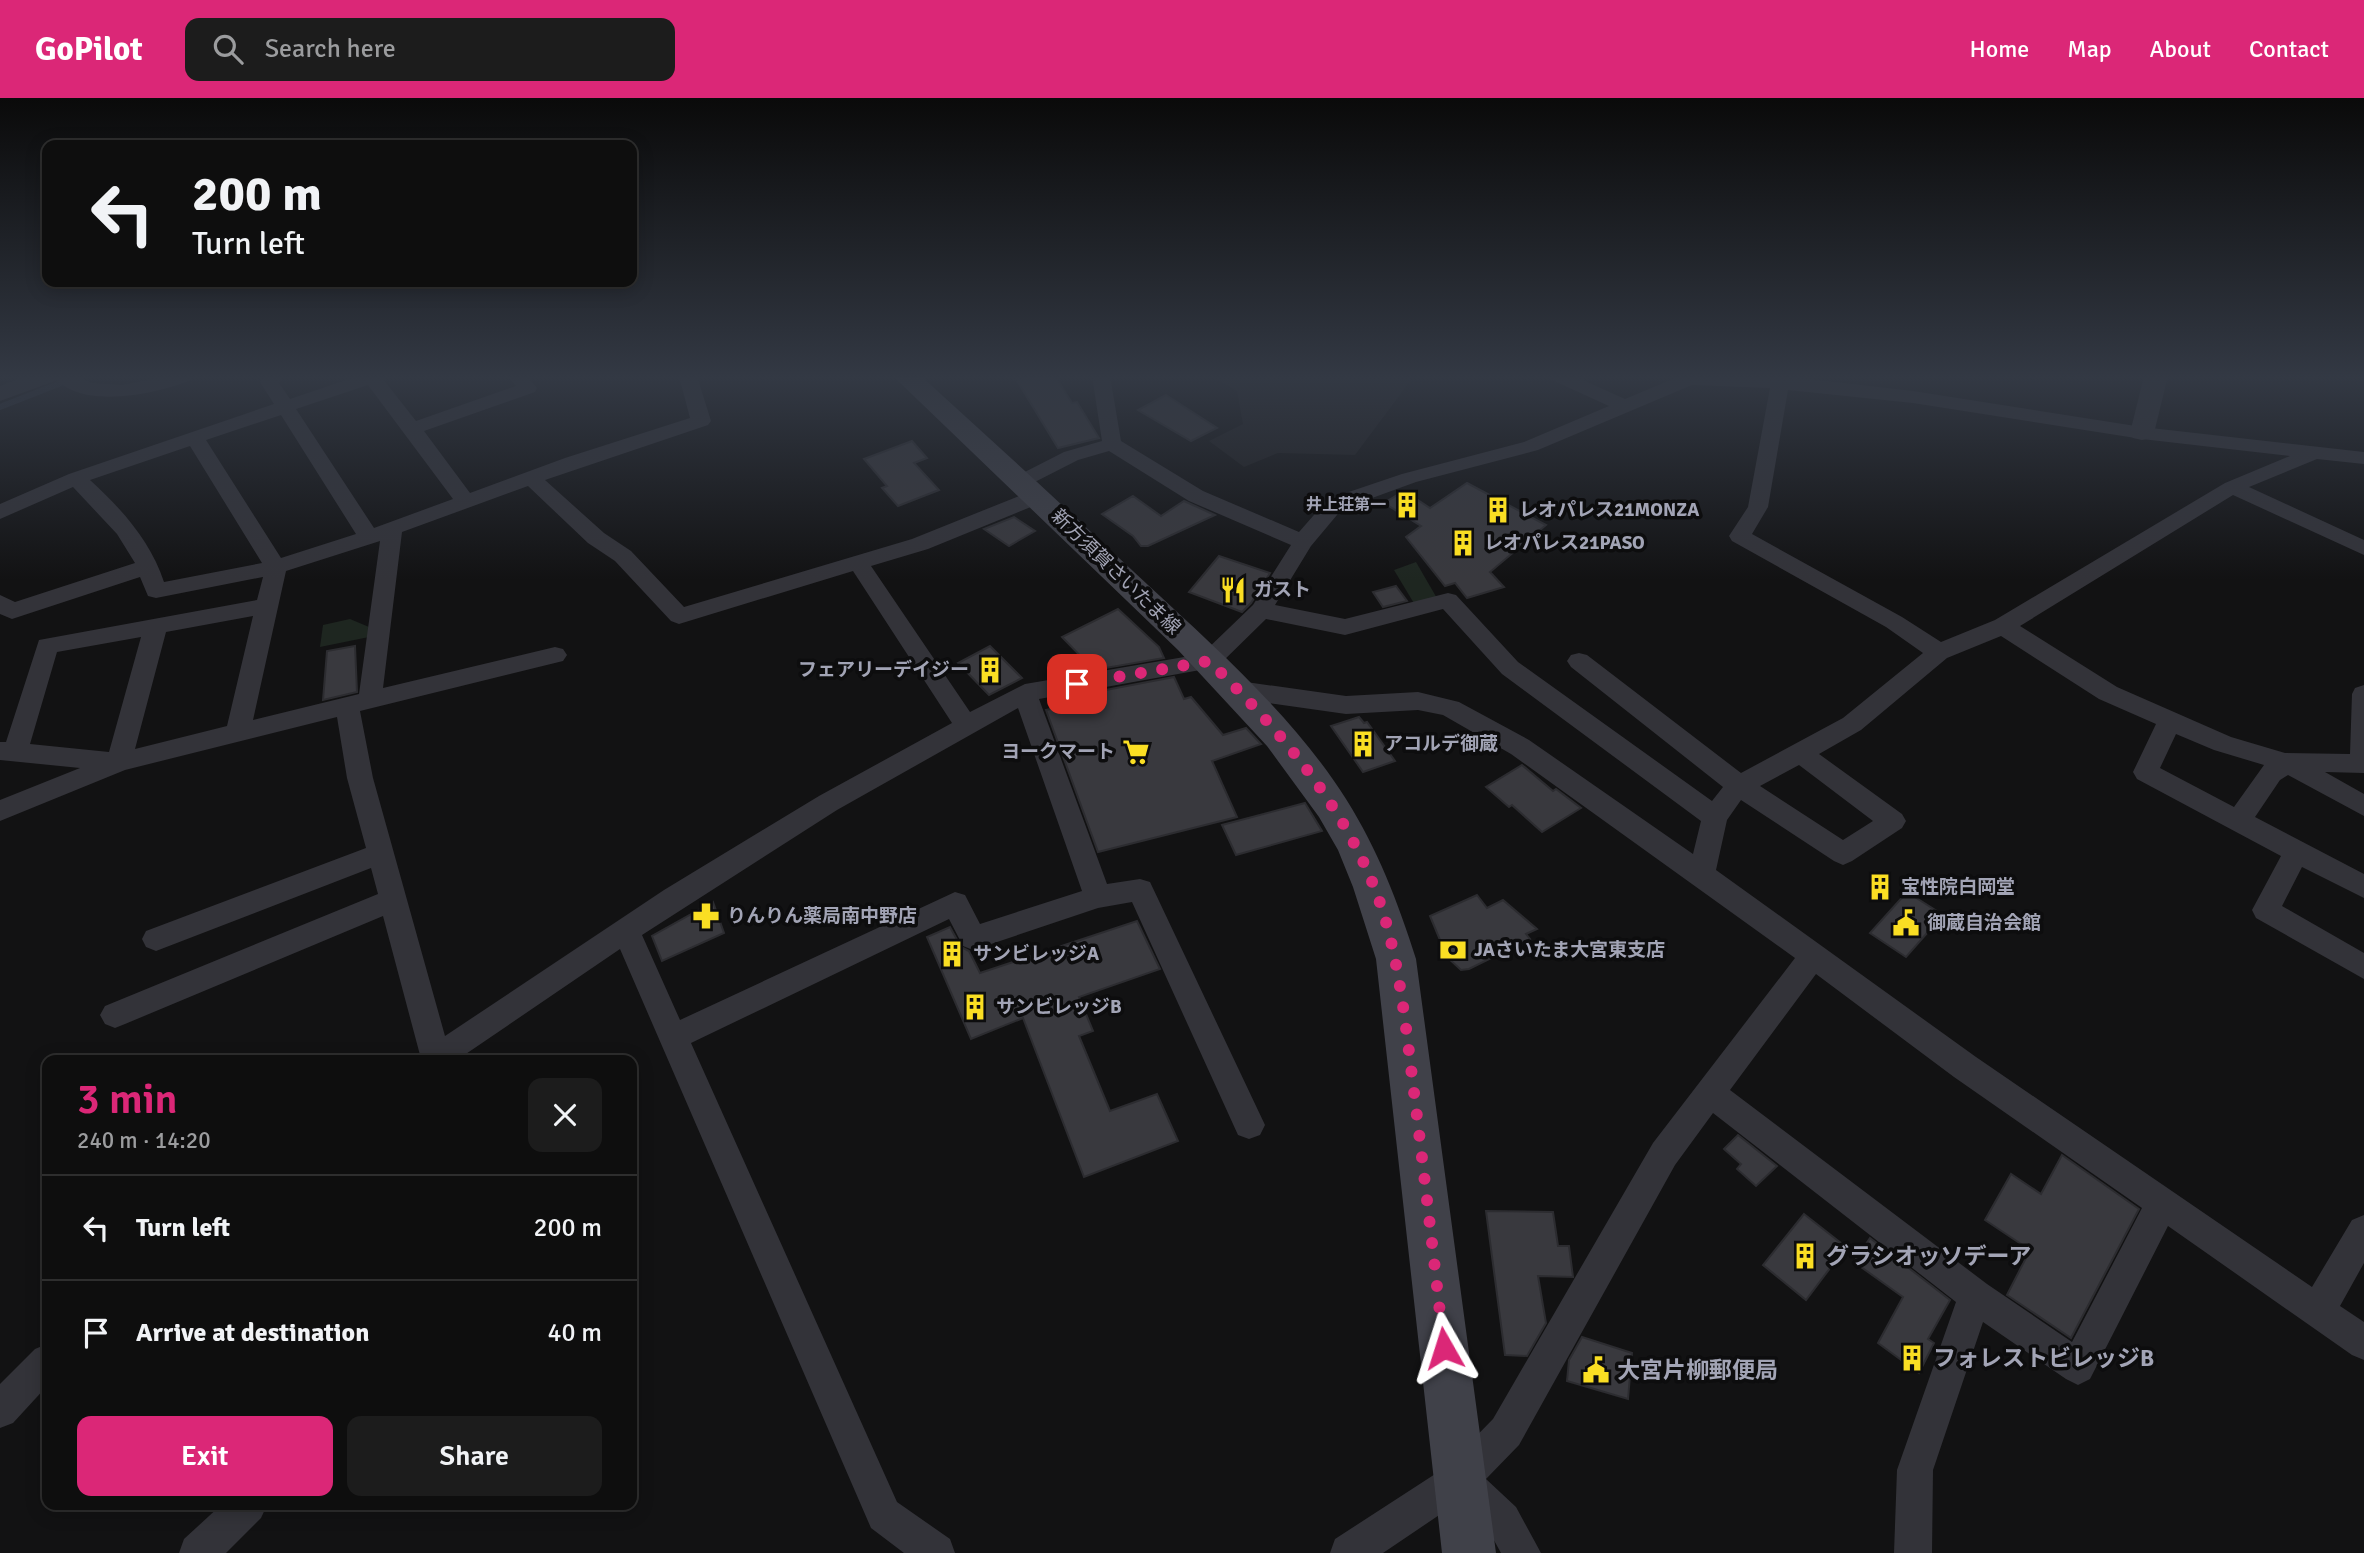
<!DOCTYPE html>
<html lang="en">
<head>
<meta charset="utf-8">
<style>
	body { margin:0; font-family:Signika,"Noto Sans JP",sans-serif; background:#1c1c1c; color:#f1f3f6; height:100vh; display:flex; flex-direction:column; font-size:26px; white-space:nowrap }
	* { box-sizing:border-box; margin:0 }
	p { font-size:23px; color:#9b9c9e }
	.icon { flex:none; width:38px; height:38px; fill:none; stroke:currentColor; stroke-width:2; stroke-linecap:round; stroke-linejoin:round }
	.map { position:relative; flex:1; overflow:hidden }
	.side { position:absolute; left:42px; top:957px; width:595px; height:455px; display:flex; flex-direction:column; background:#0e0e0e; border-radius:14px; box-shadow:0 4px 18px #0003,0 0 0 2px #2e2e2e }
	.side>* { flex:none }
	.banner { position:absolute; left:42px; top:42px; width:595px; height:147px; border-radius:14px; box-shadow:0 4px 18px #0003,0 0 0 2px #2e2e2e; background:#0e0e0e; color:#f1f3f6; overflow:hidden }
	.pin { position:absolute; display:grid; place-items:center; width:60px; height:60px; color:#fff; margin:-30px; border-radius:14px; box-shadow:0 4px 10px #0006 }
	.me { position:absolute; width:77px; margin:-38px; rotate:354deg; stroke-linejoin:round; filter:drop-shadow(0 0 5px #0008) }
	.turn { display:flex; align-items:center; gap:24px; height:147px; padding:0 35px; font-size:32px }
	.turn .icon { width:91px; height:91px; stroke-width:2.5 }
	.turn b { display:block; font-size:49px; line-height:60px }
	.round { display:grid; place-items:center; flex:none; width:74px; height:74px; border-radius:14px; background:#1c1c1c }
	.head { display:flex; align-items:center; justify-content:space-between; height:119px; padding:0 35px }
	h1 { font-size:42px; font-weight:600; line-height:52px; color:#db2777 }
	.cta { display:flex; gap:14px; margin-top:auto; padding:14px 35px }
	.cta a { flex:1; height:80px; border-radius:14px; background:#db2777; color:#fff; font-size:28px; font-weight:600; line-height:80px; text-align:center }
	.cta a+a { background:#1c1c1c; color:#f1f3f6 }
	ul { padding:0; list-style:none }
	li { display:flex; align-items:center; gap:21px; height:105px; padding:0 35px; border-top:2px solid #2e2e2e }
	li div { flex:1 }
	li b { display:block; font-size:26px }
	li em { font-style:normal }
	header { display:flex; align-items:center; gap:42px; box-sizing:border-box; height:98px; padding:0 35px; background:#db2777; color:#fff }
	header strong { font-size:33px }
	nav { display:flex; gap:38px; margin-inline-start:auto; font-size:24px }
	.search { width:490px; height:63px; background:#1c1c1c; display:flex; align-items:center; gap:18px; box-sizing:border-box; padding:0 24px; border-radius:14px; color:#9b9c9e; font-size:26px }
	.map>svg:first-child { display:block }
</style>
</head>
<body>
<header>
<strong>GoPilot</strong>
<div class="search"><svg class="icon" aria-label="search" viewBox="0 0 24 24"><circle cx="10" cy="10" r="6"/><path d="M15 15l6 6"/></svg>Search here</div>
<nav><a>Home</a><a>Map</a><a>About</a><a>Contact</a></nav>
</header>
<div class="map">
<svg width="2364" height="1455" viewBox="0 0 2364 1455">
	<rect width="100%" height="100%" fill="#121213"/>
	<path fill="#1e1e20" d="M1211 278H1414L1355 357 1278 355 1244 369 1209 343 1243 326 1237 293Z"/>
	<g fill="#1e2620">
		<path d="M1416 464 1438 502 1415 507 1394 472Z"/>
		<path d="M350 521 369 529V539L320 549 323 527Z"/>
	</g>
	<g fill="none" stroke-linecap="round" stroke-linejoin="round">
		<path stroke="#282d38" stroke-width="6" d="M0 309 79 278"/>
	</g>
	<g fill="#39393e" stroke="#2c2c30" stroke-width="2">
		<path d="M1033 278H1055L1072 305 1077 304 1099 340 1058 350 1016 281Z"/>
		<path d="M1166 297 1217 330 1191 343 1138 312Z"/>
		<path d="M912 343 927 360 914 365 939 392 898 408 882 390 887 388 864 361Z"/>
		<path d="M1467 385 1546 427 1490 474 1504 489 1467 500 1455 485 1445 488 1406 439 1421 428 1384 405 1404 393 1430 410Z"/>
		<path d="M1133 398 1161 418 1184 403 1215 417 1148 448H1141L1133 438 1102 416Z"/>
		<path d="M1014 419 1035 433 1009 448 984 431Z"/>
		<path d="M1219 458 1270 475 1251 505 1242 514 1189 494Z"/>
		<path d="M1396 488 1407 503 1383 509 1373 494Z"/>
		<path d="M1118 511 1159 549 1164 560 1094 572 1062 539Z"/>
		<path d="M355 548 357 594 323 602 327 553Z"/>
		<path d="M990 548 1022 580 989 597 958 565Z"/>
		<path d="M1174 579 1184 601 1191 599 1223 637 1246 630 1261 646 1212 663 1237 719 1098 754 1046 612 1097 600 1095 594Z"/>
		<path d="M1359 619 1364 625 1367 624 1395 663 1363 674 1331 628Z"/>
		<path d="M1522 667 1553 693 1556 691 1581 710 1542 734 1512 707 1509 709 1486 689Z"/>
		<path d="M1305 705 1322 733 1236 757 1222 727Z"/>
		<path d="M1907 794 1943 817 1906 859 1870 835Z"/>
		<path d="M1477 797 1487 810 1503 802 1537 831 1526 836 1530 841 1469 871 1461 872 1447 859 1430 818Z"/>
		<path d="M713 804 724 835 662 863 652 838Z"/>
		<path d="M1137 823 1160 871 1079 899 1093 933 1079 938 1110 1013 1157 996 1178 1043 1084 1079 1023 920 971 941 927 839 950 829 961 849 969 853 980 875Z"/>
		<path d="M1738 1037 1777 1068 1756 1088 1737 1071 1741 1066 1724 1051Z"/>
		<path d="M2062 1057 2139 1111 2071 1240 2007 1197 2030 1152 1985 1122 2011 1076 2041 1096Z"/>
		<path d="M1486 1113 1553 1114 1558 1148H1569L1573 1179 1538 1178 1546 1225 1527 1258 1505 1257Z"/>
		<path d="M1804 1116 1846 1149 1806 1202 1763 1167Z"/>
		<path d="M1870 1140 1950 1202 1928 1241 1934 1245 1919 1275 1878 1245 1903 1199 1854 1164Z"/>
		<path d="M1582 1239 1632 1255 1628 1301 1567 1283 1569 1262Z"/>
	</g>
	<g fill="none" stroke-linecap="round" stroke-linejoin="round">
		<g fill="#333339" fill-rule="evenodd">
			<path d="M54 278H76L92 285 122 287 168 278H193L191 282C157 296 79 313 54 278Z"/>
			<path d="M265 278H285L279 285 290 301 358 278H385L383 281 416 323 516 288 508 278H527L537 290 535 294 424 333 470 395 565 360 690 320 679 278H697L711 323 708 327 545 382 604 435 631 453 684 509 912 441 1029 394H1043L1046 399 1043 404 928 451 871 468 970 614 1025 586 1202 556 1253 507 1291 447 1189 403 1109 353 1078 362 1027 388H1013L1010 384 1013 380 1064 354 1102 343 1092 278H1110L1121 343 1203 393 1299 434 1328 401 1402 376 1524 344 1609 308 1552 282 1550 278H1574L1625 301 1680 278H1783L1913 293 2142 329 2364 354V366L2317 361 2249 389 2364 442V457L2233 397 2020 528 2117 589 2231 639 2285 655 2350 656 2352 596 2355 590 2364 587V675L2325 674 2364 696V718L2288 677 2280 682 2255 719 2364 776V800L2302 769 2282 808 2364 855V881L2256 820 2252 812 2281 758 2137 681 2133 674 2156 626 2099 601 2001 538 1947 560 1861 632 1819 656 1902 716 1906 723 1902 730 1852 763 1843 767 1834 763 1741 702 1727 722 1716 772 1976 959 2312 1189 2352 1122 2364 1117V1165L2340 1208 2364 1224V1262L2352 1257 2168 1128 2090 1281 2078 1287 2066 1281 1983 1224 1933 1372 1932 1455H1894L1897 1372 1956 1204 1713 1015 1675 1067 1519 1347 1486 1381 1516 1409 1541 1455H1501L1490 1435 1457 1405 1383 1455H1330L1335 1441 1446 1369 1493 1321 1653 1045 1795 860 1511 656 1443 617 1418 612 1346 616 1239 601 1231 598 1227 592 1231 586 1239 583 1346 598 1418 594 1459 604 1529 642 1693 756 1701 723 1502 576 1443 511 1345 537 1266 521 1217 569 1039 601 1107 786 1140 781 1150 784 1265 1027 1260 1037 1249 1041 1238 1037 1132 804 1098 810 973 852 963 848 949 821 691 945 897 1404 950 1441 955 1455H904L871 1430 620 851 457 962H418L420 957 383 818 125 926 115 930 105 926 100 917 105 908 378 796 371 770 156 853 146 849 142 841 146 833 366 750 347 680 337 619 125 672 0 723V702L80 670 0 662V644H6L39 542 257 502 263 479 156 500 148 498 140 479 12 521 0 516V497L15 504 135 465 117 436 73 389 0 421V406L69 376 274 306 260 284ZM368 287 453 401 374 430 296 311ZM1692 287 1770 290 1748 409 1729 438 1732 443 1886 529 1923 555 1843 620 1741 675 1587 557 1579 555 1571 557 1567 563 1571 569 1723 689 1712 703 1518 564 1456 497 1448 495 1345 521 1275 507 1311 448 1342 411 1416 384 1538 352ZM1788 292 1913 305 2142 341 2290 358 2225 385 1995 522 1941 544 1902 519 1752 436 1768 409ZM281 317 356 436 281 460 206 342ZM190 348 262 465 164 484C151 444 122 411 90 382ZM528 388 588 445 615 463 671 523 679 526 853 473 952 625 819 698 664 792 445 938 373 680 360 613 563 563 567 557 563 551 555 549 383 590 402 434ZM380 443 359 596 253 622 286 473ZM253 518 227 628 135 651 166 534ZM141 539 109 654 30 646 57 554ZM1018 610 1082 793 980 826 965 797 955 794 680 922 642 837 837 712ZM2176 636 2214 652 2264 667 2234 709 2160 670ZM1799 667 1873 723 1843 742 1760 688ZM1816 876 1954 979 2142 1110 2072 1244 1987 1186 1730 992Z"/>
			<path d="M47 1246V1288L13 1325 0 1330V1286L35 1251Z"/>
			<path d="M221 1407H267L261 1420 226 1455H179L184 1441Z"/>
		</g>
		<g fill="#333339" fill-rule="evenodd">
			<path d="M26 278H59L55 283 0 303V288Z"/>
			<path d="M2144 278H2168L2154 335 2151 340 2142 342 2133 340 2130 335Z"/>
		</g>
		<path fill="#404149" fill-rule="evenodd" d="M893 278H921C997 347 1073 417 1148 487 1219 553 1294 619 1346 701 1378 752 1398 804 1416 861L1496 1455H1442L1376 861 1353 789 1338 752 1319 719 1267 648 1178 552Z"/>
	</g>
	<linearGradient id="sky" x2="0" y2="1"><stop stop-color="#0a0a0a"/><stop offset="0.58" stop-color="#333944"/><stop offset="1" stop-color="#333944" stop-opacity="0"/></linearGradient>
	<rect width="2364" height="482" fill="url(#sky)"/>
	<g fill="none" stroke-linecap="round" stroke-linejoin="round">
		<path stroke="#db2777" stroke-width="12" stroke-dasharray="0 21.6" d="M1077 586 1209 563C1278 630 1344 706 1378 799 1399 858 1405 923 1413 986 1424 1074 1434 1162 1444 1250"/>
	</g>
	<defs>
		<g id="building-bare" transform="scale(2.1)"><path d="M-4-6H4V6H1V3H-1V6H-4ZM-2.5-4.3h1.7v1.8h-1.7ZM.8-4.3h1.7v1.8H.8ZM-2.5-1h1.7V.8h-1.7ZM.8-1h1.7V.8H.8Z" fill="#fade23" stroke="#0d0d0e" stroke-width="2.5" paint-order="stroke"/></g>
		<g id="restaurant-bare" transform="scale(2.1)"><path d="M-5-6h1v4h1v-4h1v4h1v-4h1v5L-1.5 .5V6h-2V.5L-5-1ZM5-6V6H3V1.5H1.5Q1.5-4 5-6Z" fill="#fade23" stroke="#0d0d0e" stroke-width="2.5" paint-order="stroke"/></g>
		<g id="supermarket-bare" transform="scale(2.1)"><path d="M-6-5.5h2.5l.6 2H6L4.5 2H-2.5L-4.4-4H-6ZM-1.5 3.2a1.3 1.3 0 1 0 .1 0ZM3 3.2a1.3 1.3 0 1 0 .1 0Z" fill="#fade23" stroke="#0d0d0e" stroke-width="2.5" paint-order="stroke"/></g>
		<g id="pharmacy-bare" transform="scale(2.1)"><path d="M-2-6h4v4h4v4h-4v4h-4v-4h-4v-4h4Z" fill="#fade23" stroke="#0d0d0e" stroke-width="2.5" paint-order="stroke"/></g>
		<g id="civic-bare" transform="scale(2.1)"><path d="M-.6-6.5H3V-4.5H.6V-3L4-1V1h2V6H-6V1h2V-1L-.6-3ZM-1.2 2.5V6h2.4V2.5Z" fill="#fade23" stroke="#0d0d0e" stroke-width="2.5" paint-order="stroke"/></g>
		<g id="bank-bare" transform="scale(2.1)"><path d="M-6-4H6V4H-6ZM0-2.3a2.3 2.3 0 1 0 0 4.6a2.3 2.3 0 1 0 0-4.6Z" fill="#fade23" stroke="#0d0d0e" stroke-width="2.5" paint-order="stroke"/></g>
	</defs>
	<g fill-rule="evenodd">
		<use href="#building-bare" x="1407" y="407"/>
		<use href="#building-bare" x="1498" y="412"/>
		<use href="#building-bare" x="1463" y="445"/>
		<use href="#restaurant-bare" x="1233" y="492"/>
		<use href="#building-bare" x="990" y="572"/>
		<use href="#building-bare" x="1363" y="646"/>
		<use href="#supermarket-bare" x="1136" y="654"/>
		<use href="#building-bare" x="1880" y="789"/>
		<use href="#pharmacy-bare" x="706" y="818"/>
		<use href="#civic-bare" x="1906" y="825"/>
		<use href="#bank-bare" x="1453" y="852"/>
		<use href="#building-bare" x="952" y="856"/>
		<use href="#building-bare" x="975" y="909"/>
		<use href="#building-bare" x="1805" y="1158"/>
		<use href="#building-bare" x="1912" y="1260"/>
		<use href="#civic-bare" x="1596" y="1272"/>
	</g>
	<g text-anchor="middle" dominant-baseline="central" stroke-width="7" stroke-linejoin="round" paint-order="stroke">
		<g font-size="16" font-weight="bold" fill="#a2a4b5" stroke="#0d0d0e" text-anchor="end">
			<text x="1386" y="407">井上荘第一</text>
		</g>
		<g font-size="19" font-weight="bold" fill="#a2a4b5" stroke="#0d0d0e" text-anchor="start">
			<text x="1519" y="412">レオパレス21MONZA</text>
			<text x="1484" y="445">レオパレス21PASO</text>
			<text x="1254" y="492">ガスト</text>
			<text x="969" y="572" text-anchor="end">フェアリーデイジー</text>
			<text x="1384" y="646">アコルデ御蔵</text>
			<text x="1115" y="654" text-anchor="end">ヨークマート</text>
			<text x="1901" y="789">宝性院白岡堂</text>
			<text x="727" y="818">りんりん薬局南中野店</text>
			<text x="1927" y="825">御蔵自治会館</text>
			<text x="1474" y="852">JAさいたま大宮東支店</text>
			<text x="973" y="856">サンビレッジA</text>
			<text x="996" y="909">サンビレッジB</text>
		</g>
		<g font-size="19" fill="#a2a4b5" stroke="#0d0d0e">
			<text transform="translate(1116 474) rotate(44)">新方須賀さいたま線</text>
		</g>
		<g font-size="23" font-weight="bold" fill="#a2a4b5" stroke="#0d0d0e" text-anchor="start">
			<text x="1826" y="1158">グラシオッソデーア</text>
			<text x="1933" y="1260">フォレストビレッジB</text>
			<text x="1617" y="1272">大宮片柳郵便局</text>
		</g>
	</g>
</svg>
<div class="pin" style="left:1077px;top:586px;background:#d93025"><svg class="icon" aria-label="arrive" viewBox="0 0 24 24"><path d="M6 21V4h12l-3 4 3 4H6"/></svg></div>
<svg class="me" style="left:1444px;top:1250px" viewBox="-20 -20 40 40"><path d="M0-17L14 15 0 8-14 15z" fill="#db2777" stroke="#fff" stroke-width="4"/></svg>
<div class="banner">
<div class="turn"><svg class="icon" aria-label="left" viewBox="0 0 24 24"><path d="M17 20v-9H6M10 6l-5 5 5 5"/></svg><div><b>200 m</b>Turn left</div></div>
</div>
<section class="side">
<div class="head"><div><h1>3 min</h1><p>240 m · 14:20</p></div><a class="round"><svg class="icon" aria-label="close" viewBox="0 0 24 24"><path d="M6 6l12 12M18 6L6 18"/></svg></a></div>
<ul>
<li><svg class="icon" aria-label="left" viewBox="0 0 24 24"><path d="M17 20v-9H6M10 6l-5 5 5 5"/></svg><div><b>Turn left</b></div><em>200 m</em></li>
<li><svg class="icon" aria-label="arrive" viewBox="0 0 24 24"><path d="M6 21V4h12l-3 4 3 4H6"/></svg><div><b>Arrive at destination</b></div><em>40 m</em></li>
</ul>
<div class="cta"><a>Exit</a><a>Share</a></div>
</section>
</div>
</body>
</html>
